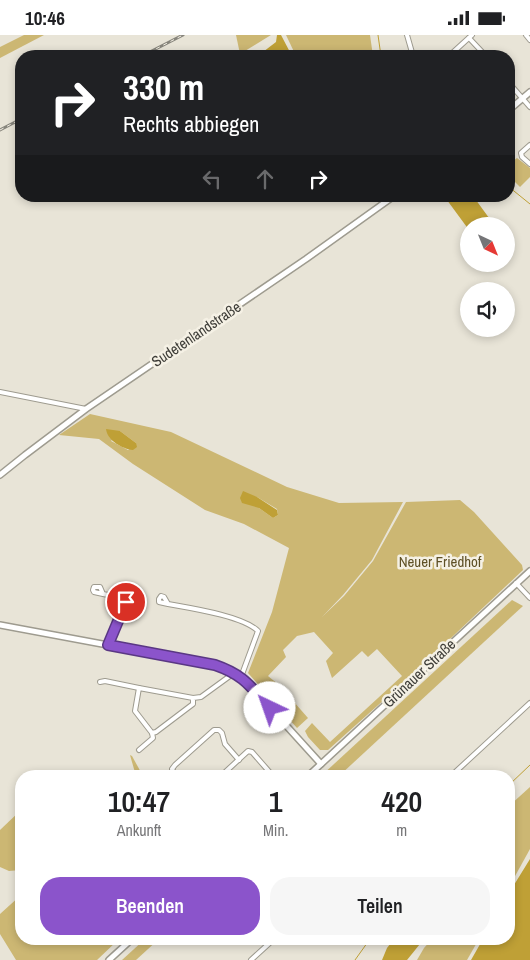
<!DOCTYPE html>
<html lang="de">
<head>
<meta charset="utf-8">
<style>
	body { margin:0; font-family:"Archivo Narrow",sans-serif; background:#f6f6f6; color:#202124; height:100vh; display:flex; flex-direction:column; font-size:19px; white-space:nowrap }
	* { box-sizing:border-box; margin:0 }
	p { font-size:16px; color:#757577 }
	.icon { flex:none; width:28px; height:28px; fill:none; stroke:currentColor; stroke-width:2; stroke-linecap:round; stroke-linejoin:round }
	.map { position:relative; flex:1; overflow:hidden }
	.drawer { position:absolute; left:15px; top:735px; width:500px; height:175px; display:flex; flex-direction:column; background:#fff; border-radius:20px; box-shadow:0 2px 8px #0003 }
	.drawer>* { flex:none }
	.banner { position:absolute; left:15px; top:15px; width:500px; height:152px; border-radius:20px; box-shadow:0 2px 8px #0003; background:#202124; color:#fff; overflow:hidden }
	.needle { width:32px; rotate:137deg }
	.buttons { position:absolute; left:460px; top:182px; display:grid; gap:10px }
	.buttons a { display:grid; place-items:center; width:55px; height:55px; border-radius:50%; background:#fff; box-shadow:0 2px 8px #0003; font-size:25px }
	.pin { position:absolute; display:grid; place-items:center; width:42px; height:42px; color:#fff; margin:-21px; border:2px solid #fff; border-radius:50%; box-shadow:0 1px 5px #0007 }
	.me { position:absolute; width:55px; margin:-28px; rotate:318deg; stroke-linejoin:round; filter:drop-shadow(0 0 4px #0008) }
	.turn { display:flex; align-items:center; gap:18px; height:105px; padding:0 25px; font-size:22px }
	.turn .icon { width:65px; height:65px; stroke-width:2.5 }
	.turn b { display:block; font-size:35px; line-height:42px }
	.lanes { display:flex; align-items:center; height:48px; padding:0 25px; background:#0003; justify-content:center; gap:25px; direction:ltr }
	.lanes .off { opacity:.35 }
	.eta { display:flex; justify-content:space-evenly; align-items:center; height:85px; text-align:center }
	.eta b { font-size:30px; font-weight:600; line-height:35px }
	.action { display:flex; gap:10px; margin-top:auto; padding:10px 25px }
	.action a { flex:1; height:58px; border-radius:20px; background:#8b54cb; color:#fff; font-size:20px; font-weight:600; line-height:58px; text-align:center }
	.action a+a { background:#f6f6f6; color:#202124 }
	.status { display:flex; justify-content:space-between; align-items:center; height:35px; padding:0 25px; background:#fff; direction:ltr }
	.status svg { height:14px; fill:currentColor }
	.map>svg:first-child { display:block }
</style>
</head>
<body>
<div class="status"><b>10:46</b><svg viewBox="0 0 49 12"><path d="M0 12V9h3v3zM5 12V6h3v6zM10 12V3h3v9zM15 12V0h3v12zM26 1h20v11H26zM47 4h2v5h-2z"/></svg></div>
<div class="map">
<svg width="530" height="925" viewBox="0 0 530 925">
	<rect width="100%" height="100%" fill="#e8e4d7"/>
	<g fill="#ccb773" fill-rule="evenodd">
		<path d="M24 0H44L0 23V12Z"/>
		<path d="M236 0H271L240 19Z"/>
		<path d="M286 0H370L373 21H296Z"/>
		<path d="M517 123 530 133V142L520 152 509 141V129Z"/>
		<path d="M90 379 171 397 287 452 339 468 403 467 372 525 343 560 322 582 344 561 373 526 406 467 460 465 474 477 522 530 523 535 414 638 328 715H320L308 702 305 696 312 688 330 707 402 641 377 614 368 622 362 616 332 643 326 626 333 618 314 597 297 601 283 615 286 622 268 641 279 650 308 683 297 693 248 638 272 577 289 513 244 489 205 475 133 429 99 404 59 400ZM120 396 136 408 128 415 111 406ZM257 462 277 474 278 480 273 483 259 473Z"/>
		<path d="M512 565 523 571 339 741H321Z"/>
		<path d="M130 720 132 721 143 741H136Z"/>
		<path d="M530 752V814L509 852V771Z"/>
		<path d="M21 775V835L9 836 0 832V795Z"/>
		<path d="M21 860V904H115L117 906 97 925H16L0 899V879Z"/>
		<path d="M145 904H159L136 925H122Z"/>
		<path d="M432 904H479L467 925H417L424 913Z"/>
	</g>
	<g fill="#bfa036">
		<path d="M277 0H281L292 21H260L259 20 276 7Z"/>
		<path d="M444 161H473L492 187 485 191H469V195Z"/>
		<path d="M106 394 120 396 136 408 137 412 133 415C122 414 107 405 106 394Z"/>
		<path d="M243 456 257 462 277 475 278 480 273 483 259 473 242 468 240 463Z"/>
		<path d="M530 824V925H471L483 904H509V858Z"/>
		<path d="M394 904H424L407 925H382L387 913Z"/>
	</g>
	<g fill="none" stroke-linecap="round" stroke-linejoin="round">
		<g stroke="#bfa036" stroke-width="1">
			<path d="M378 0 381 21"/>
			<path d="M509 152 530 169"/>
			<path d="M509 750 530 730"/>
			<path d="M355 925 370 904"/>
		</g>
		<g stroke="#9e9b8f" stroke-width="6">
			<g id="minor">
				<path d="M407 0 413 21"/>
				<path d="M526 0 530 5"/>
				<path d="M469 3 486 21"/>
				<path d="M449 21 472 0"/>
				<path d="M509 48 530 72"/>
				<path d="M530 110 521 118 522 122 530 129"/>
				<path d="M0 357 86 374"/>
				<path d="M516 548 530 563"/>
				<path d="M103 559 100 552H94L93 555 94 557 103 559 123 563 126 567 108 609"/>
				<path d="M168 569 159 567V564L161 561 164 562 168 569C190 573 243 581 258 596L241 642"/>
				<path d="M100 647 105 646 139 653"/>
				<path d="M193 663 139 653 135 676 152 698 156 697 193 669V663L201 662 234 638"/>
				<path d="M139 715 153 703 152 698"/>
				<path d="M176 741 172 734 175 730 214 695H219L222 698 225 709 239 725"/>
				<path d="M221 741 248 716 252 717 273 741"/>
				<path d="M451 741 530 668"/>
				<path d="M251 925 274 904"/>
			</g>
		</g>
		<g stroke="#9e9b8f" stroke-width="8">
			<g id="tertiary">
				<path d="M509 75 530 57"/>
				<path d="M0 440 25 420 86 374 306 224 394 161"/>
				<path d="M0 590 215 630 230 636 245 645 321 729"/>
				<path d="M308 741 530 536"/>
				<path d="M109 925 132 904"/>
			</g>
		</g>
		<use href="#minor" stroke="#fff" stroke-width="4"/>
		<use href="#tertiary" stroke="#fff" stroke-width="5"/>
		<g stroke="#87857c" stroke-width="3">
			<g id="rail">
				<path d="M142 21 183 0"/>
				<path d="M0 95 21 84"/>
			</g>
		</g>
		<use href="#rail" stroke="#f5f1e5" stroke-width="1" stroke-dasharray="4" stroke-linecap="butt"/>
	</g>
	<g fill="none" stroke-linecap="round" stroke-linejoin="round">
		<g stroke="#5a3784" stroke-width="12">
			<path id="route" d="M126 567 108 610 215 630C244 640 250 651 270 673"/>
		</g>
		<use href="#route" stroke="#8b54cb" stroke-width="9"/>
	</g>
	<g text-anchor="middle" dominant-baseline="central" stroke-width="5" stroke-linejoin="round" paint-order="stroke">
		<g font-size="15" fill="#3e3d38" stroke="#f5f1e5">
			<text transform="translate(196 299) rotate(-34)">Sudetenlandstraße</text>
			<text transform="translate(419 638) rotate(-43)">Grünauer Straße</text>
		</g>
		<g font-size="15" fill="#5e5026" stroke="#f5f1e5">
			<text x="440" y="526">Neuer Friedhof</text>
		</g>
	</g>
</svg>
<div class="buttons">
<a><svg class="needle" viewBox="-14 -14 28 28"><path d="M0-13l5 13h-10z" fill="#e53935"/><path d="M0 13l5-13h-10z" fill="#757577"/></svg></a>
<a><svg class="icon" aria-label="sound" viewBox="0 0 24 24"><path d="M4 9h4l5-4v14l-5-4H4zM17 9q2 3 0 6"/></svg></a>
</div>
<div class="pin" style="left:126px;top:567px;background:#d93025"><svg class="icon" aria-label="arrive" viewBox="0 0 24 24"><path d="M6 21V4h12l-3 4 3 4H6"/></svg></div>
<svg class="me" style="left:270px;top:673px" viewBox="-20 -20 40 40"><circle r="19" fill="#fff"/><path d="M0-13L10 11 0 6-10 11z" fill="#8b54cb"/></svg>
<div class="banner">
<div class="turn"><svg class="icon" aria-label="right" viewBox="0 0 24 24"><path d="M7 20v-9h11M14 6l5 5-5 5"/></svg><div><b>330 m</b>Rechts abbiegen</div></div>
<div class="lanes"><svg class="icon off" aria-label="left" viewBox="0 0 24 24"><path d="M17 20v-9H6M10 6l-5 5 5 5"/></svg><svg class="icon off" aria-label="ahead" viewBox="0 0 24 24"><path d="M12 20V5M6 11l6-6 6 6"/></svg><svg class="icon" aria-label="right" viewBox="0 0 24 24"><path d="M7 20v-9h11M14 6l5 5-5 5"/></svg></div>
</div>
<section class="drawer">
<div class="eta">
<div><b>10:47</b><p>Ankunft</p></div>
<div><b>1</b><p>Min.</p></div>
<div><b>420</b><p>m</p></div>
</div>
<div class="action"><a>Beenden</a><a>Teilen</a></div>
</section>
</div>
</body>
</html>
